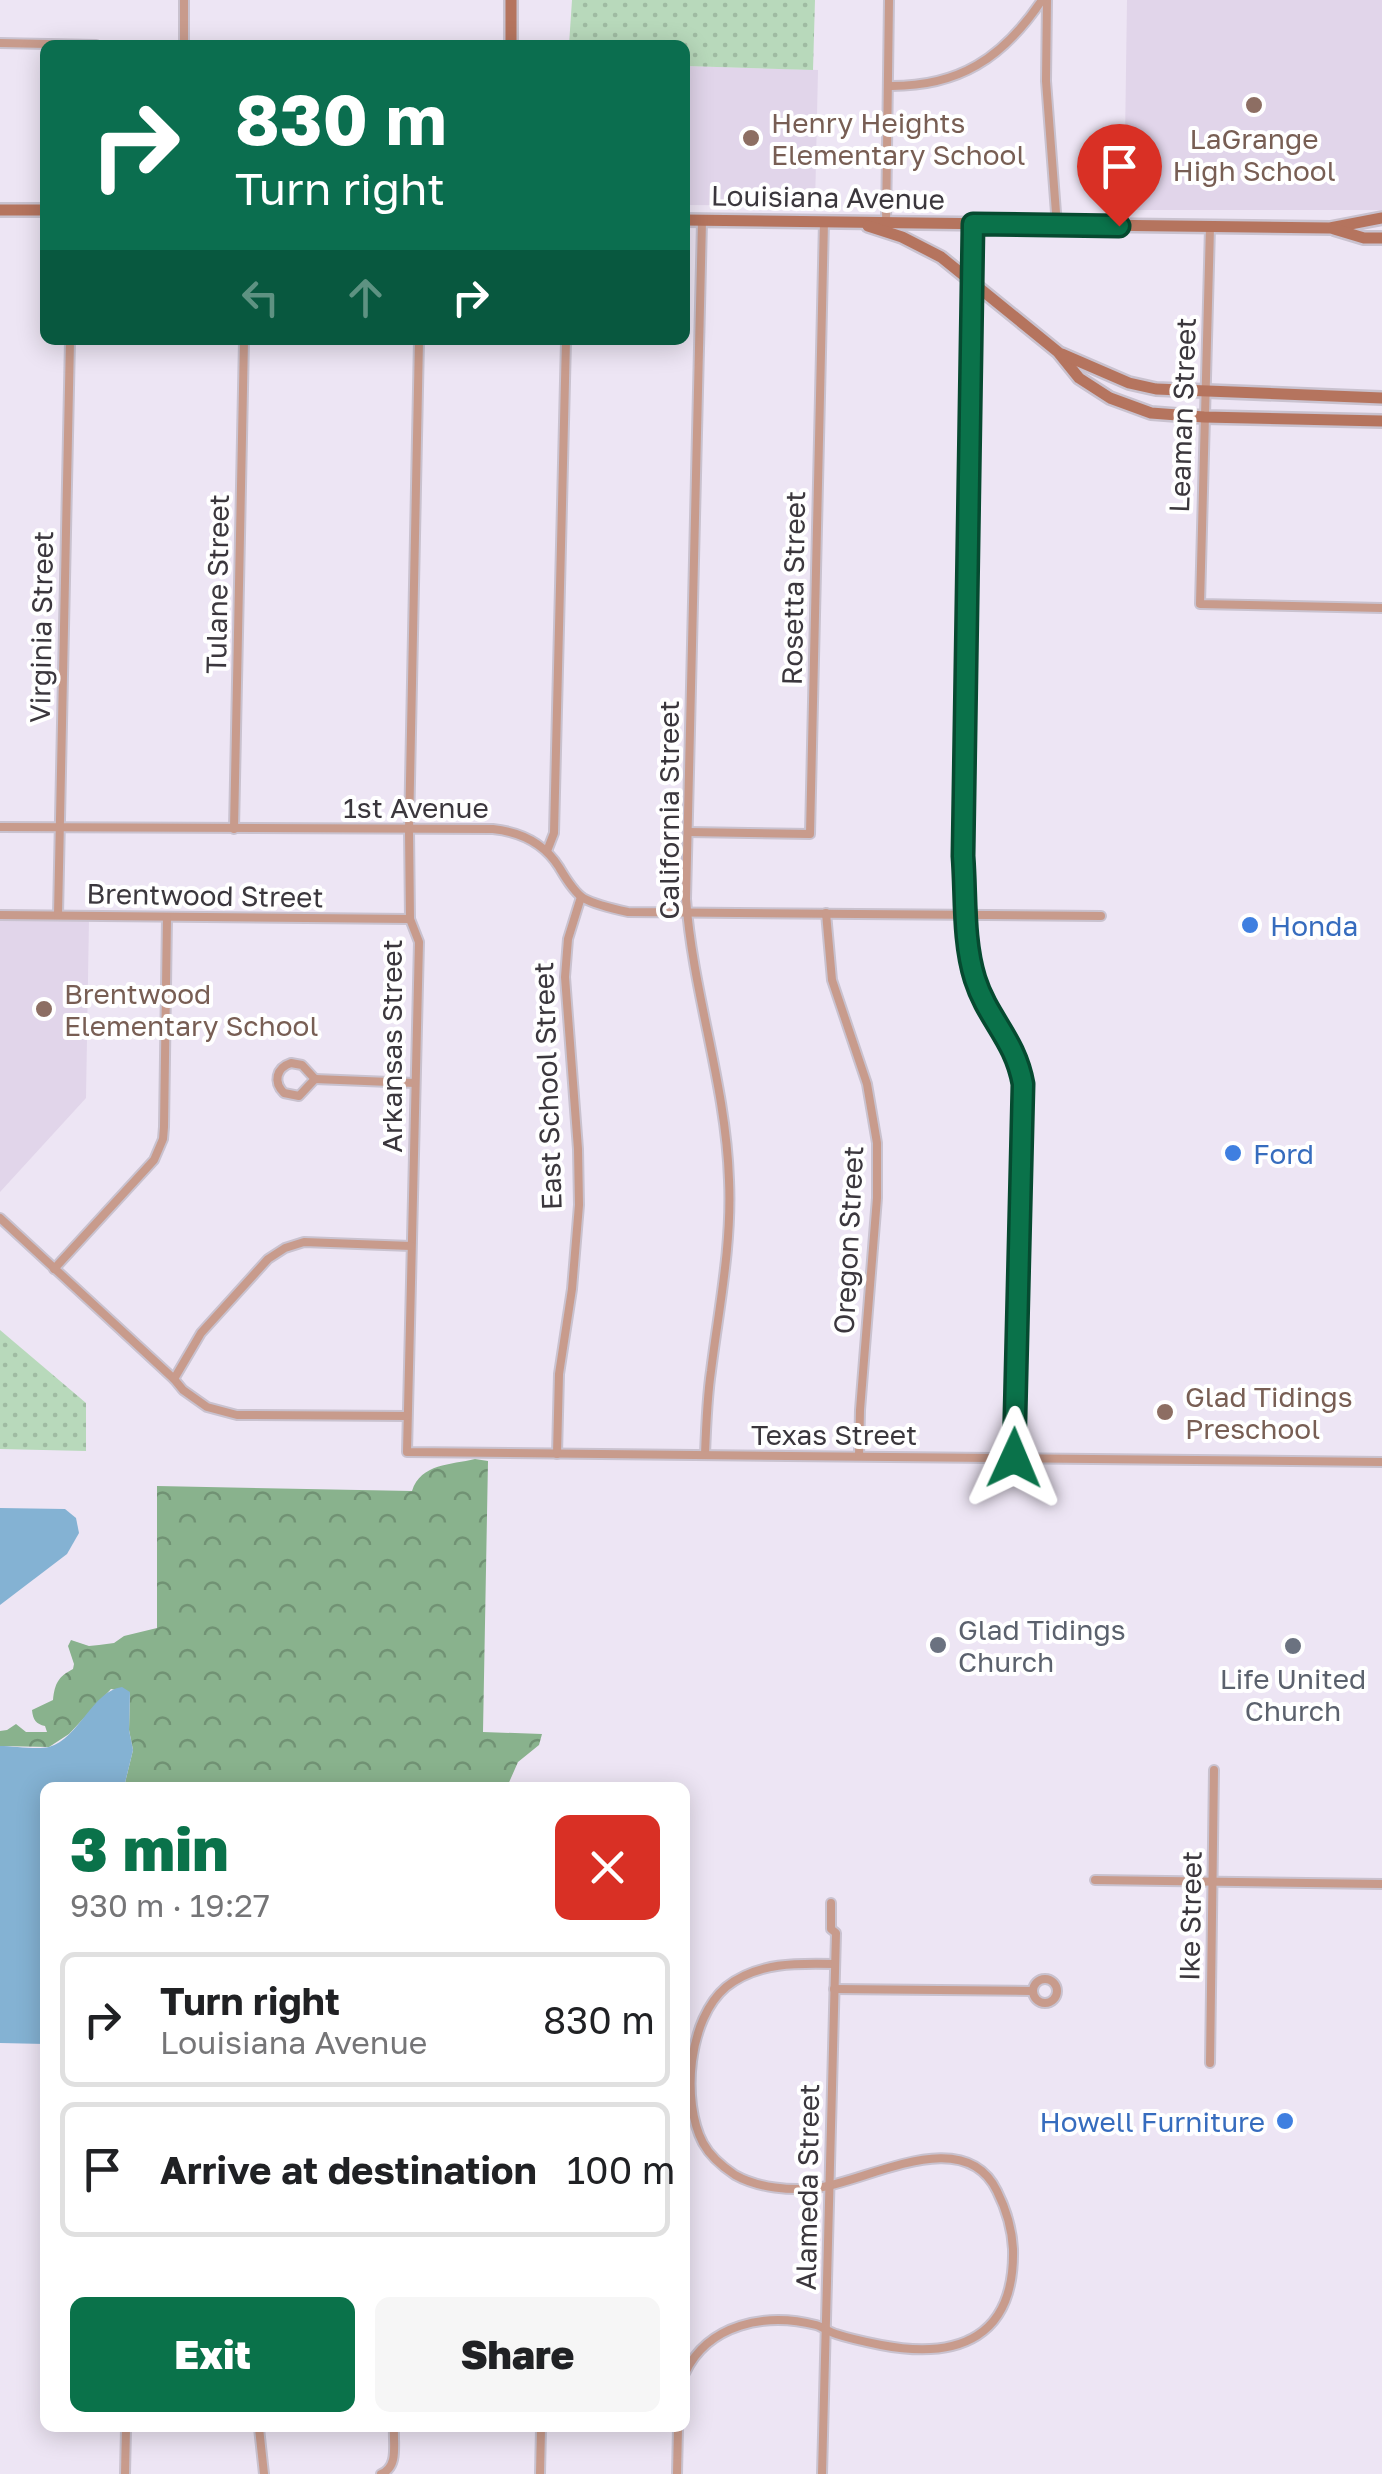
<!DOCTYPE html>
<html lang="en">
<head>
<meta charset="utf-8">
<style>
	body { margin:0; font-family:"Golos Text",sans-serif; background:#f6f6f6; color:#202124; height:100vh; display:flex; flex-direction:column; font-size:38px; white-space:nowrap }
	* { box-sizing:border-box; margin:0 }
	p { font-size:32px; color:#757577 }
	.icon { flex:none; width:55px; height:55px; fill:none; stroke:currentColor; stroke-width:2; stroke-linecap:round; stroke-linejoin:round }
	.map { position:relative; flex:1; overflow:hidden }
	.details { position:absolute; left:40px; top:1782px; width:650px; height:650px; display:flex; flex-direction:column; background:#fff; border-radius:15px; box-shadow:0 5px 25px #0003 }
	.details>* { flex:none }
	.banner { position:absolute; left:40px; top:40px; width:650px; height:305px; border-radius:15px; box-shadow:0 5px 25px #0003; background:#0b6e4f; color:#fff; overflow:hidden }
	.pin { position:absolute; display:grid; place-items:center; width:85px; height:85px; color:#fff; margin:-102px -42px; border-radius:50% 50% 50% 0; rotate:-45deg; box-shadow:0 0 10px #0007 }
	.pin .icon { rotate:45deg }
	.me { position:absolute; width:110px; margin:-55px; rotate:1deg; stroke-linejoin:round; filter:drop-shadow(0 0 8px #0008) }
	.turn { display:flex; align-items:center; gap:35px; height:210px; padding:0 30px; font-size:45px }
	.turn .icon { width:130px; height:130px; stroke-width:2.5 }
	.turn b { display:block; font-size:70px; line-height:85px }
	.lanes { display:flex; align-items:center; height:95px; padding:0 30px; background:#0003; justify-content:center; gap:50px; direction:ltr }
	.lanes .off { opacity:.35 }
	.round { display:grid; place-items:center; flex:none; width:105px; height:105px; border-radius:15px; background:#f6f6f6 }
	.head { display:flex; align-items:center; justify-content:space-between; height:170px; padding:0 30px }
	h1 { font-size:60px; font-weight:800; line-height:75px; color:#0a724a }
	.cta { display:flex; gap:20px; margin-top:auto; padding:20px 30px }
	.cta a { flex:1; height:115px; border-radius:15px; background:#0a724a; color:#fff; font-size:40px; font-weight:800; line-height:115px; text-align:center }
	.cta a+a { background:#f6f6f6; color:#202124 }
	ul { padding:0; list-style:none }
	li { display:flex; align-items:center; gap:30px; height:135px; margin:0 20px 15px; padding:0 10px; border:5px solid #e0e0e0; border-radius:15px }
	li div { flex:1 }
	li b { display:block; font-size:38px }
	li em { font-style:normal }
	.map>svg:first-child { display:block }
</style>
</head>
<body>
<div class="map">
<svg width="1382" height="2474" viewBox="0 0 1382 2474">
	<defs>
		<pattern id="green-dots" width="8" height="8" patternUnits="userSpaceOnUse" patternTransform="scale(2.5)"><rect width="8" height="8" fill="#b8d9bb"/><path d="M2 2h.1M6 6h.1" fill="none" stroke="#9fbba2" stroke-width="1.8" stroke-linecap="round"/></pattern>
		<pattern id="forest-crowns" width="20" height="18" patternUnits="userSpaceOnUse" patternTransform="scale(2.5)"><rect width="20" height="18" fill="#89b28d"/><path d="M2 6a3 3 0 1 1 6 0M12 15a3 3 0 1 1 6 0" fill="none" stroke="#719274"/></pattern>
	</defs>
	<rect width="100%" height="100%" fill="#ede5f4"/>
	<g fill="#e1d5ea">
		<path d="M1127 0H1382V210H1124Z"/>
		<path d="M685 66 818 70 815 206 685 205Z"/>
		<path d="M0 919H89L86 1098 0 1192Z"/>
	</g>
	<g fill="url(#green-dots)">
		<path d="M572 0H815L813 70 685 66V45H569Z"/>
		<path d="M0 1330 86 1403V1451L0 1449Z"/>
	</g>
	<path fill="url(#forest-crowns)" d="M475 1459 488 1461 483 1732 542 1734 539 1745 518 1762 507 1787H124L133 1750 129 1730 130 1693 111 1689 69 1734 49 1747 0 1746V1731L7 1730 16 1724 26 1732H47L45 1726C36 1724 33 1720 32 1710L53 1700C55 1683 58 1677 73 1669L74 1664 68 1646 71 1640 89 1646 99 1645 114 1643 124 1636 157 1628V1486L412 1491C421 1463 451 1465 475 1459Z"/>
	<g fill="#84b2d3">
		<path d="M0 1508 65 1509 76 1518 79 1533 67 1554 0 1605Z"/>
		<path d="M122 1687 130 1692 129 1730 133 1750 124 1787 45 1788V2044L0 2043V1746C13 1746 37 1750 49 1747 79 1739 92 1691 122 1687Z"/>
	</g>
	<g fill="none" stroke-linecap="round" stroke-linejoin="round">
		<g stroke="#c9c2cf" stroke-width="12">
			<g id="street">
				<path d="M1047 0 1046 81 1057 226"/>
				<path d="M0 43 96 45"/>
				<path d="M184 45V0"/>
				<path d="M888 86C959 87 1003 58 1042 0"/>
				<path d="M702 221 686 899C693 994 726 1085 729 1180 732 1245 719 1307 711 1371 707 1398 706 1427 705 1455"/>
				<path d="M973 224 963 856C965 896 963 941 975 979 987 1019 1016 1040 1023 1084L1014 1458"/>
				<path d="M886 225 889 0"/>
				<path d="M1210 227 1200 604 1382 608"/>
				<path d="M419 340 409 830 410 919 419 942 407 1452 1382 1462"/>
				<path d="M0 827 493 829C521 832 544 843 559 867 565 877 573 891 583 898 596 905 614 909 628 912L1101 916"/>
				<path d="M234 829 244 340"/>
				<path d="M688 832 810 834 824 221"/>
				<path d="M547 851 554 833 566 340"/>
				<path d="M826 913 832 980 867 1084 877 1143V1198L860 1410 859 1456"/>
				<path d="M0 915 410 919"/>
				<path d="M58 915 70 340"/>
				<path d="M291 1063 302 1065 315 1079 299 1096 284 1093C273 1082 276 1068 291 1063Z"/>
				<path d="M315 1079 415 1083"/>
				<path d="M0 1218 174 1379 183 1390 207 1407 237 1415 407 1416"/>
				<path d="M54 1269 154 1160 163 1139 164 1127 167 917"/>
				<path d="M174 1379 201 1333 268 1259 285 1248 304 1242 411 1246"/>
				<path d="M557 1454 559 1374 572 1289 579 1205 578 1149 565 977 568 939 581 897"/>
				<path d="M1095 1880 1382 1884"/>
				<circle cx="1045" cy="1991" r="12"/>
				<path d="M834 1989 1032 1991"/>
				<path d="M1210 2063 1214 1770"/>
				<path d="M685 2373C708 2324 766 2312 816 2325 823 2327 829 2332 836 2334 851 2339 866 2342 881 2345 959 2360 1015 2337 1013 2249 1012 2229 1006 2209 997 2191 964 2123 869 2181 817 2188 791 2191 758 2188 735 2175 723 2167 710 2156 703 2143 681 2101 688 2019 726 1987 757 1962 798 1963 835 1964"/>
				<path d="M259 2428 264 2474"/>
				<path d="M125 2474 126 2428"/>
				<path d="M381 2474C399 2467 393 2444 394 2428"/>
				<path d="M540 2474 541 2428"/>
				<path d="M677 2474 678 2428"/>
				<path d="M822 2474 836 1933 831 1929V1903"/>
			</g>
		</g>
		<g stroke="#c9c2cf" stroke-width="16">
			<g id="secondary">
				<path d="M511 45V0"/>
				<path d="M0 210H45"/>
				<path d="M685 220 1330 228 1382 218"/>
				<path d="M868 226 902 237 941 257 1058 352 1079 378 1110 398 1151 413 1204 417 1382 421"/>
				<path d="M1334 229 1364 238H1382"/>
				<path d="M1062 354 1129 383 1156 389 1382 398"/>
			</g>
		</g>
		<use href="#street" stroke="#c89b8c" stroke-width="8"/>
		<use href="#secondary" stroke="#b5745e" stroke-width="11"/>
	</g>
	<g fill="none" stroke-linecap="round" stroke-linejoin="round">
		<g stroke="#064a30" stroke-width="25">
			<path id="route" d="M1014 1458 1023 1084C1015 1039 988 1020 975 979 963 941 966 896 963 856L973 224 1119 226"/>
		</g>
		<use href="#route" stroke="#0a724a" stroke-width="18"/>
	</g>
	<g fill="#8d6e63" stroke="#fff" stroke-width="4">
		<circle cx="1254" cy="105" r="10"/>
		<circle cx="751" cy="138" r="10"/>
		<circle cx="44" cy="1009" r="10"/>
		<circle cx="1165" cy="1412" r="10"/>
	</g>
	<g fill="#3f7fe0" stroke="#fff" stroke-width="4">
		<circle cx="1250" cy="925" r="10"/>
		<circle cx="1233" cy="1153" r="10"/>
		<circle cx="1285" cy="2121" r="10"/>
	</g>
	<g fill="#6b7280" stroke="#fff" stroke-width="4">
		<circle cx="938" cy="1645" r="10"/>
		<circle cx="1293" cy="1646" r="10"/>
	</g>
	<g text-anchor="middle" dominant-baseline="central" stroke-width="8" stroke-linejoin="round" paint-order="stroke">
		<g font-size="28" fill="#785e54" stroke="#fff" text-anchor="start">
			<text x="771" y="122">Henry Heights<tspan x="771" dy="32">Elementary School</tspan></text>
			<text x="1254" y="138" text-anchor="middle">LaGrange<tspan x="1254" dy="32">High School</tspan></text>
			<text x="64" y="993">Brentwood<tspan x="64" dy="32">Elementary School</tspan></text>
			<text x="1185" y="1396">Glad Tidings<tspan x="1185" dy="32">Preschool</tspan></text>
		</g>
		<g font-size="28" fill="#3b373d" stroke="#fff">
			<text transform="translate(828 197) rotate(1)">Louisiana Avenue</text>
			<text transform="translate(1182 415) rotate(-88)">Leaman Street</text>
			<text transform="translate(217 584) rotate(-89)">Tulane Street</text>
			<text transform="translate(793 588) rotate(-89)">Rosetta Street</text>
			<text transform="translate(41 627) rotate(-89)">Virginia Street</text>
			<text x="416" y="807">1st Avenue</text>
			<text transform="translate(668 810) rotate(-90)">California Street</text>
			<text transform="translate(205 895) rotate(1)">Brentwood Street</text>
			<text transform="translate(391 1046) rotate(-90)">Arkansas Street</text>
			<text transform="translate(547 1086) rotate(-92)">East School Street</text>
			<text transform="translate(848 1240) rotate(-87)">Oregon Street</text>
			<text x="834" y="1434">Texas Street</text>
			<text transform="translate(1190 1916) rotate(-89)">Ike Street</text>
			<text transform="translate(807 2187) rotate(-89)">Alameda Street</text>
		</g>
		<g font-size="28" fill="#366cbe" stroke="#fff" text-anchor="start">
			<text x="1270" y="925">Honda</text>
			<text x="1253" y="1153">Ford</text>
			<text x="1265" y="2121" text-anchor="end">Howell Furniture</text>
		</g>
		<g font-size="28" fill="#5b616d" stroke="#fff" text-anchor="start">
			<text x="958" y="1629">Glad Tidings<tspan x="958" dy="32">Church</tspan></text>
			<text x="1293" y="1678" text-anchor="middle">Life United<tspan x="1293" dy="32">Church</tspan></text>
		</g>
	</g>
</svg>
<div class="pin" style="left:1119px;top:226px;background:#d93025"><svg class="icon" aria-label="arrive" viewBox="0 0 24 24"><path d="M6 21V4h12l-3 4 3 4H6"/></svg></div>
<svg class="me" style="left:1014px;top:1458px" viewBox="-20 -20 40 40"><path d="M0-17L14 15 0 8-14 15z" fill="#0a724a" stroke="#fff" stroke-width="4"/></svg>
<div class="banner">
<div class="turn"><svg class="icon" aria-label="right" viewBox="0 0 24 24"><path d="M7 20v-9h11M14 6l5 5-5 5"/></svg><div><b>830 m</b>Turn right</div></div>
<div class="lanes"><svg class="icon off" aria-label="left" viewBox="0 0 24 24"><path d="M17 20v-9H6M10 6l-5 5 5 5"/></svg><svg class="icon off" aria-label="ahead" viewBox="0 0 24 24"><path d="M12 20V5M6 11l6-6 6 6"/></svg><svg class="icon" aria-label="right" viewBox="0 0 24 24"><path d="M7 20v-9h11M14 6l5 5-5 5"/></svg></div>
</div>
<section class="details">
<div class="head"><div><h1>3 min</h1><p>930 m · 19:27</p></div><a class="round" style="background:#d93025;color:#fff"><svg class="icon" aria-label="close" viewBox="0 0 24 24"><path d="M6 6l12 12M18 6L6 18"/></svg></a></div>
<ul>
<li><svg class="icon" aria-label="right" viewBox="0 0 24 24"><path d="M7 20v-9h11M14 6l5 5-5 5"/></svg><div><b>Turn right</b><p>Louisiana Avenue</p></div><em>830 m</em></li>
<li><svg class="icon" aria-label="arrive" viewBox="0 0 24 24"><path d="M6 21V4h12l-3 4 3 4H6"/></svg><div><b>Arrive at destination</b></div><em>100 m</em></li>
</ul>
<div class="cta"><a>Exit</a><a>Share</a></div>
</section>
</div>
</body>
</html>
